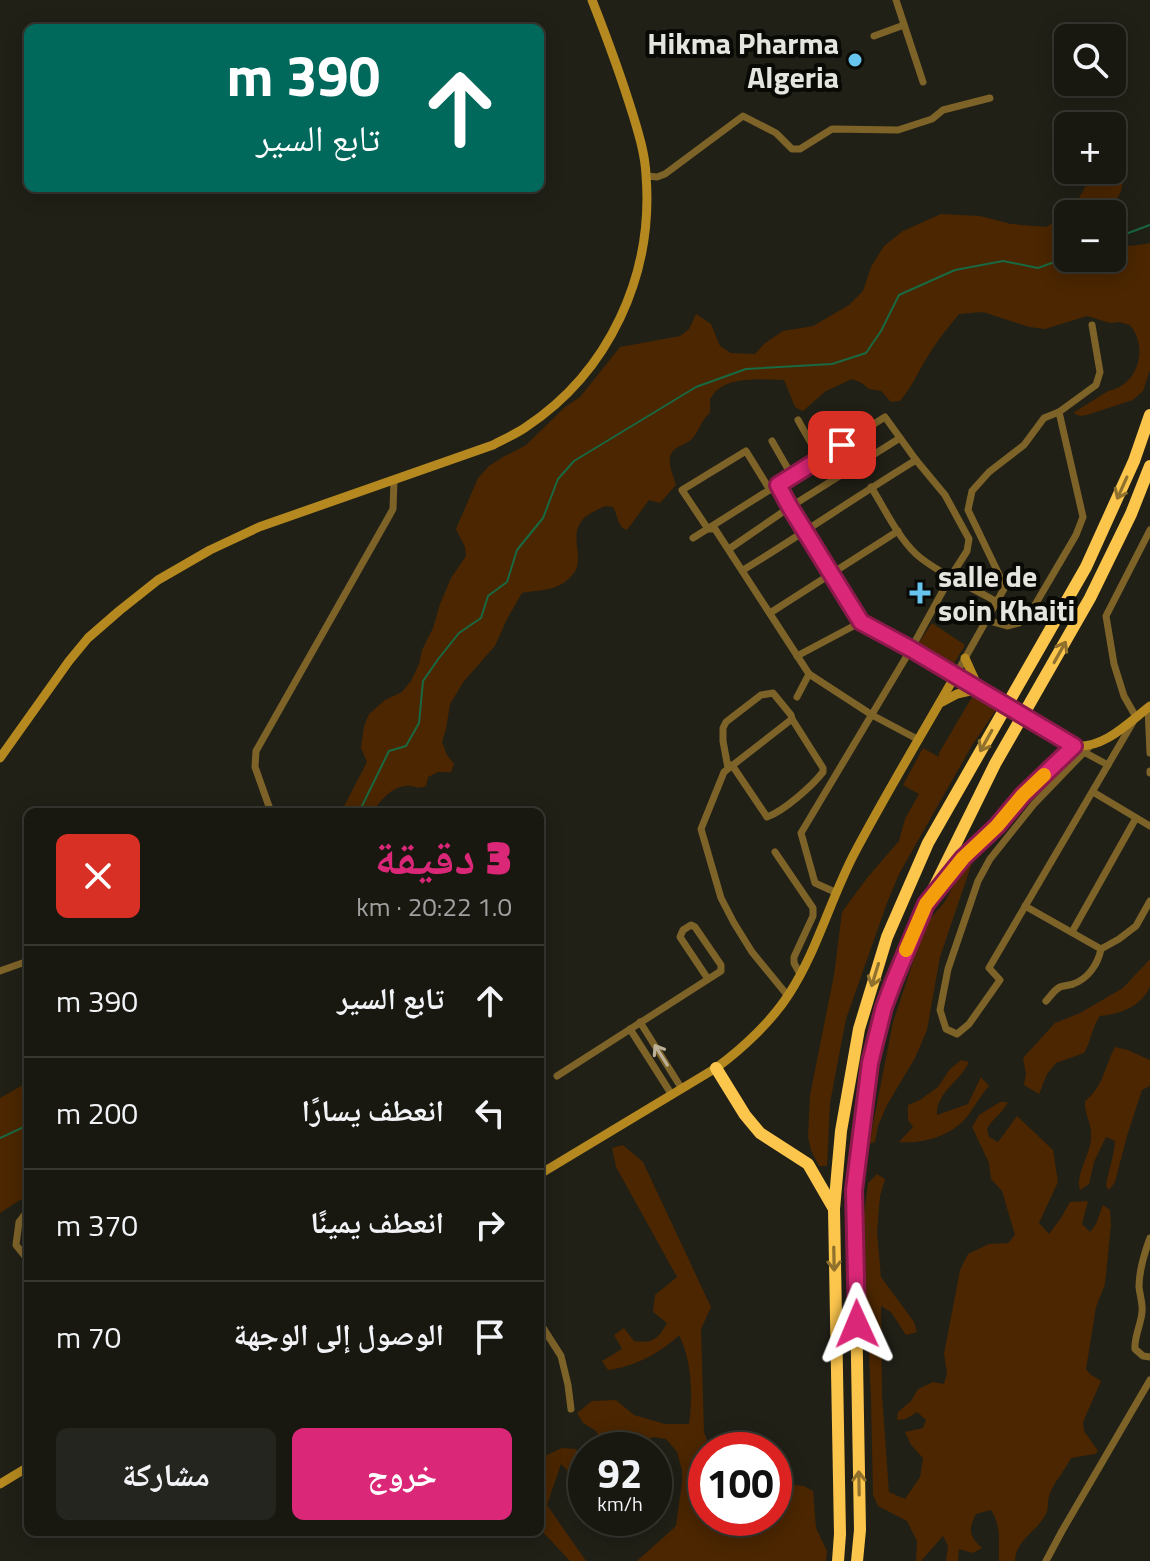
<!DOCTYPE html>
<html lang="ar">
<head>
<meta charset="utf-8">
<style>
	body { margin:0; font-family:"Titillium Web","Noto Naskh Arabic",sans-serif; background:#25251f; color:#f1f3f6; direction:rtl; height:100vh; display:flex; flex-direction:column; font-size:30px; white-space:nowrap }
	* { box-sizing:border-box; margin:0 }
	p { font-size:26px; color:#9fa09f }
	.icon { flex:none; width:44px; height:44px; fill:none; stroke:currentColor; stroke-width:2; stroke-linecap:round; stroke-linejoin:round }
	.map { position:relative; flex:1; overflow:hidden; direction:ltr }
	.panel { position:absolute; left:24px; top:808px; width:520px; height:728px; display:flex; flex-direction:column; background:#181811; border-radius:12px; box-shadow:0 4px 20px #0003,0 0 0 2px #363731; direction:rtl }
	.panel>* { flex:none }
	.hud { position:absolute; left:24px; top:24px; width:520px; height:168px; border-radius:12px; box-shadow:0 4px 20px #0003,0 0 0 2px #363731; direction:rtl; background:#00695c; color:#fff; overflow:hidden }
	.fabs { position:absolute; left:1054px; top:24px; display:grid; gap:16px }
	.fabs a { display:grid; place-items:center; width:72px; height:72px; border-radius:12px; background:#181811; box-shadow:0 4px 20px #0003,0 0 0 2px #363731; font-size:40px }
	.speed { position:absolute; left:568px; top:1432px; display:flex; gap:16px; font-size:40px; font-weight:700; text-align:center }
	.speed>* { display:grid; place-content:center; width:104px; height:104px; border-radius:50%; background:#181811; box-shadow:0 4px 20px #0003,0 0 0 2px #363731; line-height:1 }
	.speed small { font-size:20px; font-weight:400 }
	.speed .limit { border:12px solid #d22; background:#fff; color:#111 }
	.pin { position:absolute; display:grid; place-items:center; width:68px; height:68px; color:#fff; margin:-34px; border-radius:16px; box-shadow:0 4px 12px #0006 }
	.me { position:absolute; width:88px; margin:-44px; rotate:359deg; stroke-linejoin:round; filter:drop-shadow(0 0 6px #0008) }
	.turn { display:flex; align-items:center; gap:28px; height:168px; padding:0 32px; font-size:36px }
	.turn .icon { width:104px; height:104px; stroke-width:2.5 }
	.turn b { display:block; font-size:56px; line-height:68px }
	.round { display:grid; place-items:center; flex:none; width:84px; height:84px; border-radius:12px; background:#25251f }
	.overview { display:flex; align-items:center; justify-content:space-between; height:136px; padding:0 32px }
	h1 { font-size:48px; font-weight:800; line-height:60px; color:#db2777 }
	.action { display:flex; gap:16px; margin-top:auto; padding:16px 32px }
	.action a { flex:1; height:92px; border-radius:12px; background:#db2777; color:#fff; font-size:32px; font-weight:800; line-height:92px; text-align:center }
	.action a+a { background:#25251f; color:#f1f3f6 }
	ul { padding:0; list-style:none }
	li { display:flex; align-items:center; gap:24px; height:112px; padding:0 32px; border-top:2px solid #363731 }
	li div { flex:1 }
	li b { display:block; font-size:30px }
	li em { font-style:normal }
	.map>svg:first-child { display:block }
</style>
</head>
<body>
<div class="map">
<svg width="1150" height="1561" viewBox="0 0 1150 1561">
	<rect width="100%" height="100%" fill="#202017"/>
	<g fill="#4b2600">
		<path d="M1100 170H1112L1122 175C1126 190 1115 203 1104 214H1068V258H1088L1089 264 1097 258H1112V250C1121 245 1138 246 1150 243V370L1143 391 1133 400 1087 415 1080 416 1073 413 1108 391C1138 386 1149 348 1130 325L1119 322 1110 323 1087 316 1045 329 1029 327 983 312 959 314C945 331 931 349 921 368 914 381 909 390 900 401L891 402 881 391 869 389 860 382 852 379 826 391 803 411 795 407 784 380C762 379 720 375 710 400 710 401 710 412 710 413 700 420 700 431 692 439 687 444 680 445 675 449 664 458 673 474 676 485L660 503 649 500 627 530C617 527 618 515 613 507 605 505 602 507 595 511 561 527 587 555 574 573 559 592 543 589 522 593L507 619 495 646 464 681 450 704 446 729 442 742 447 755 454 764 451 772H438L428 777 426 786C415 790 415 785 406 786 391 787 380 801 373 812H341L367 762 361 748 364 726 369 714 385 700 402 692 411 681 419 664 422 650 433 628 440 604 451 578 466 556 465 547 456 529 478 478 489 466 503 457 526 445 565 407 580 397 620 347 680 336 689 329 696 314 711 324 720 346 731 353 755 354 765 343 783 331 813 326 849 305 863 291 871 267 884 246 903 231 941 214 980 216 1011 224 1046 227 1058 220 1077 201 1093 174Z"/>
		<path d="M932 623 965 645 952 667 916 647Z"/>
		<path d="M975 692 998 707 971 747 899 874 887 903 846 1019 830 1103 827 1166H819L811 1150 808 1137 810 1095 834 975 842 912 867 878 899 841 905 819 919 794 903 785 923 748 939 757V753Z"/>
		<path d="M974 857 940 957 927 1030 915 1058 887 1105 878 1126 875 1142 869 1144 893 1022 926 923 944 903 958 877Z"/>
		<path d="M1150 959C1150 967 1150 979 1150 986 1142 1007 1119 1014 1100 1016 1091 1029 1092 1039 1084 1053L1056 1063 1047 1074 1039 1094 1024 1085 1026 1074 1023 1058 1055 1023 1080 1013 1123 988Z"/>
		<path d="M1115 1047 1128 1050 1150 1060V1086L1142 1090 1127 1136 1115 1182 1109 1190 1106 1186C1108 1171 1114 1157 1115 1141L1106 1137 1094 1162 1089 1184 1080 1190C1075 1171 1093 1153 1091 1133 1091 1122 1084 1113 1085 1101 1104 1086 1104 1068 1115 1047Z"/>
		<path d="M961 1060 969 1062C961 1081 936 1092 937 1115L968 1104 981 1077 989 1086C980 1096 974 1108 966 1118 949 1137 922 1144 899 1142L913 1127 908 1120V1105L920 1100 938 1087 950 1069Z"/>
		<path d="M28 1082V1195L0 1213V1098Z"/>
		<path d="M1000 1102H1008C1002 1114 993 1118 987 1129L989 1137 998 1142 1017 1116 1053 1150 1058 1182 1039 1223 1049 1234 1061 1218 1070 1202 1088 1201 1082 1224 1090 1232 1096 1224 1103 1205 1110 1210 1111 1225 1105 1284 1096 1307 1086 1369 1090 1374 1101 1381 1083 1422 1084 1431 1098 1451 1095 1454 1071 1458C1065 1470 1052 1485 1049 1496 1047 1503 1049 1509 1046 1514 1037 1532 1016 1539 1015 1561H999C998 1542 1002 1527 991 1510L976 1514C968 1530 969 1536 982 1548L973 1553 959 1549 958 1561H946L948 1546 943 1536 921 1561H916L917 1541 907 1521 878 1506 873 1495 871 1399 863 1223 868 1183 877 1174 885 1179 880 1196 877 1232 881 1277 914 1322 917 1332 906 1335 891 1312 881 1306 882 1395 889 1492 905 1499 920 1477 923 1458 911 1445 905 1432 923 1428 926 1420 917 1412 906 1419 897 1420 898 1412 911 1401 918 1389 933 1382 944 1384 947 1373 944 1354 960 1270 968 1254 989 1244 1008 1243 1015 1235 1002 1191 991 1179 989 1163 972 1127 979 1115Z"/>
		<path d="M623 1145 643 1162 711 1307 701 1329 704 1432 711 1450H706V1518H774V1483L804 1486 813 1491 816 1528 827 1551 826 1561H637L676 1526 682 1482V1470L677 1452 666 1439 654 1437 628 1447 618 1440 619 1450H606L596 1431 583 1423 577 1413 592 1401 616 1400 634 1415 665 1424H689C693 1396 692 1361 679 1335 663 1352 631 1368 608 1370L602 1361 622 1349 614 1335 624 1328 634 1341C653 1344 658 1339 667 1323L653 1312 655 1295 677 1277 616 1167 612 1148Z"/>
		<path d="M562 1448 576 1449 586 1465V1506L582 1504 567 1470 561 1464 547 1505 586 1561H570L540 1529V1458Z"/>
	</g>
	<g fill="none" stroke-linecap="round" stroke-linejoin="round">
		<g stroke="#196942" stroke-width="2">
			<path d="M1112 239 1150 225"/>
			<path d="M359 812 389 751 406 746 419 723 423 681 439 658 459 633 481 618 488 596 507 582 517 550 543 518 558 479 574 461 696 387 746 369 832 364 866 353 881 331 899 295 955 270 1003 261 1038 268 1068 257"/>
			<path d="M0 1138 28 1125"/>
		</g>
		<g stroke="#7e6329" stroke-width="7">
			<path d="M896 0 923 82"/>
			<path d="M874 36 904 25"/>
			<path d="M647 176 657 177 665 174 743 116 776 133 792 149H800L832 129 898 130 932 119 943 110 990 98"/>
			<path d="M798 420 820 459"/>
			<path d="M772 441 792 476"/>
			<path d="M778 485 790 507 861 622"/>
			<path d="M871 487C885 509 897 536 916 554 936 572 973 588 997 602"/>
			<path d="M770 490 746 451 682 490 708 529H715L809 674 872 715 919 740"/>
			<path d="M693 538 885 417 916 460 945 495 969 539 967 551 951 576 911 649 801 833 815 883 837 893"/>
			<path d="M729 549 790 507 900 438"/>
			<path d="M743 570C801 535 857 496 916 460"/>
			<path d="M770 613 898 531"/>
			<path d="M986 620 1007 626 1019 623 1032 610 1076 535 1083 517 1059 412"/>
			<path d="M797 656 861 622 911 649 955 676 1005 587 968 510 972 491 989 472 1024 445 1044 418 1059 412 1096 385 1100 372 1092 325"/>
			<path d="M797 697 809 674"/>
			<path d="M1148 707 1150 753"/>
			<path d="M1090 746 1034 804 990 859 978 881 948 969 940 1010 946 1029 957 1034 969 1024 1000 980 989 968 1136 717 1124 696 1114 664 1106 616 1150 530"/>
			<path d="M1082 751 1108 765"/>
			<path d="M732 765 767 817C784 811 812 786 823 772V768L792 719"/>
			<path d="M728 768 723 741V728L726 722 761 695 773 693 791 715 792 719 724 772 701 829 721 898 734 923 752 952 788 996"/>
			<path d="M1150 771V773"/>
			<path d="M1093 792 1150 826"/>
			<path d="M271 812 255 767 256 751 388 518 393 509 394 480"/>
			<path d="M775 852 813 908V916L794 957V963L800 974"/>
			<path d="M1025 906 1101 949 1119 939 1136 926 1150 901"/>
			<path d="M1072 932 1136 818"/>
			<path d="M0 971 28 961"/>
			<path d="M1046 1001C1050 997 1054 990 1060 987 1062 986 1071 985 1073 984 1088 979 1098 964 1101 949"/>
			<path d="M640 1022 682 1089"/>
			<path d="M630 1029 672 1095"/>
			<path d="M557 1076 721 971V965L695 927 691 925 683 930 680 937 708 979"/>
			<path d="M28 1210 19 1222 16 1245 28 1260"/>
			<path d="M1150 1238C1144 1254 1139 1270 1139 1287 1140 1296 1143 1304 1142 1312 1141 1325 1134 1336 1135 1349L1143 1356 1150 1357"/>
			<path d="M540 1323 561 1356 568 1385 571 1409"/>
			<path d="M1046 1561 1062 1531 1150 1380"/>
		</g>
		<g stroke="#b58920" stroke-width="9">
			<path d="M942 702 957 694 979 689 965 658"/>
			<path d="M0 758 69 661 88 638 119 611 158 580 210 550 259 527 493 445C504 439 516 434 526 427 609 372 654 275 646 175 645 154 639 135 633 115 621 76 607 38 592 0"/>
			<path d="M540 1174 716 1068C742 1049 772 1021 789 994 816 953 830 901 853 856 885 795 921 736 955 676L1074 746C1104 749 1128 723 1150 706"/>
			<path d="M0 1484 28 1467"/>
		</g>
		<g stroke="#fcc54c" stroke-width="12">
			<path d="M941 886 963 858 997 826 1027 791 1074 746"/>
			<path d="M716 1068 745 1115 760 1133 808 1164 834 1209"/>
			<path d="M838 1561 840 1534 834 1209 841 1131 859 1029 887 937 928 843 1086 567 1134 461 1150 415"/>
			<path d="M857 1561 860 1530 854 1190 870 1063 884 1007 926 904 995 764 1090 598 1131 514 1150 466"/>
		</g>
	</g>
	<defs><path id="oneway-shaft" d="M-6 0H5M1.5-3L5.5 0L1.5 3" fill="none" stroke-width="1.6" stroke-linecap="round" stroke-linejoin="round" transform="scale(2)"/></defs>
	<g stroke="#8f702c">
		<use href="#oneway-shaft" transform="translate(1122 488) rotate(114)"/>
		<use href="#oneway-shaft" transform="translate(1060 652) rotate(-61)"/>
		<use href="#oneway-shaft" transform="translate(986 741) rotate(119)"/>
		<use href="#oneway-shaft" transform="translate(875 975) rotate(107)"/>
		<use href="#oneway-shaft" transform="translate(834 1259) rotate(89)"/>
		<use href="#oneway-shaft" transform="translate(859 1483) rotate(-91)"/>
	</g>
	<use stroke="#bcb196" href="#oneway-shaft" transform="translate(661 1055) rotate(-122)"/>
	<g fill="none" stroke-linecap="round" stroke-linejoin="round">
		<g stroke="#8e194d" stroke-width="20">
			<path id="route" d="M842 445 778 485 790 507 861 622 911 649 1074 746 1023 795 997 826 963 858 926 904 893 983 884 1007 870 1063 854 1190 857 1324"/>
		</g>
		<use href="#route" stroke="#db2777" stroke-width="14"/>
		<path stroke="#f59e0b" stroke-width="14" d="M906 950 926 904 963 858 997 826 1023 795 1044 775"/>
	</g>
	<g fill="#67c4ef" stroke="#090906" stroke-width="3">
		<circle cx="855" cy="60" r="8"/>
		<path d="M916 581h8v8h8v8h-8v8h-8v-8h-8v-8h8z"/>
	</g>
	<g text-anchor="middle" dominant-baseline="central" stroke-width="8" stroke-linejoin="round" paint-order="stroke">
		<g font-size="30" font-weight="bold" fill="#e5e5df" stroke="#090906" text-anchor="end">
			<text x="839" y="43">Hikma Pharma<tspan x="839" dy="34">Algeria</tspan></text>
			<text x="938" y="576" text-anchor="start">salle de<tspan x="938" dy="34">soin Khaiti</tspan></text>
		</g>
	</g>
</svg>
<div class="fabs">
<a><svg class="icon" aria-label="search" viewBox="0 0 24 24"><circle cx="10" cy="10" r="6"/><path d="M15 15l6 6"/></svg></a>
<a>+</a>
<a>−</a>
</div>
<div class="speed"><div>92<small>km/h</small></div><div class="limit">100</div></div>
<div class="pin" style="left:842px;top:445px;background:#d93025"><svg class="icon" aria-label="arrive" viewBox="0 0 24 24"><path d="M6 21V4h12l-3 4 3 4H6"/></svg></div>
<svg class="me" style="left:857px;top:1324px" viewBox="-20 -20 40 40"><path d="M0-17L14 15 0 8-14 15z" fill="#db2777" stroke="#fff" stroke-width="4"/></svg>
<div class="hud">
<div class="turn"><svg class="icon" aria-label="ahead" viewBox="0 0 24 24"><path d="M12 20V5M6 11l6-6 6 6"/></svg><div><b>390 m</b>تابع السير</div></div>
</div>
<section class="panel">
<div class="overview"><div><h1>3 دقيقة</h1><p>1.0 km · 20:22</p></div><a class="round" style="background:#d93025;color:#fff"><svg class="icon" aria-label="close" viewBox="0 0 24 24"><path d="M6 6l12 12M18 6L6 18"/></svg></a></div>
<ul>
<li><svg class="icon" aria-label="ahead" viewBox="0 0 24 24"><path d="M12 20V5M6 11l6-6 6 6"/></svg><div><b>تابع السير</b></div><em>390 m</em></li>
<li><svg class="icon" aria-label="left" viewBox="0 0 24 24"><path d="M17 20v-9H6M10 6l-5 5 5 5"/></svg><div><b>انعطف يسارًا</b></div><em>200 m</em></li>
<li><svg class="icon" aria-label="right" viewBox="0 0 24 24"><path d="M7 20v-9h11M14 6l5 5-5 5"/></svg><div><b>انعطف يمينًا</b></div><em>370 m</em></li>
<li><svg class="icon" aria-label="arrive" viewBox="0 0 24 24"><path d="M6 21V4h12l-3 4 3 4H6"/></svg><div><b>الوصول إلى الوجهة</b></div><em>70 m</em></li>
</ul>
<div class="action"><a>خروج</a><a>مشاركة</a></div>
</section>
</div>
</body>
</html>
